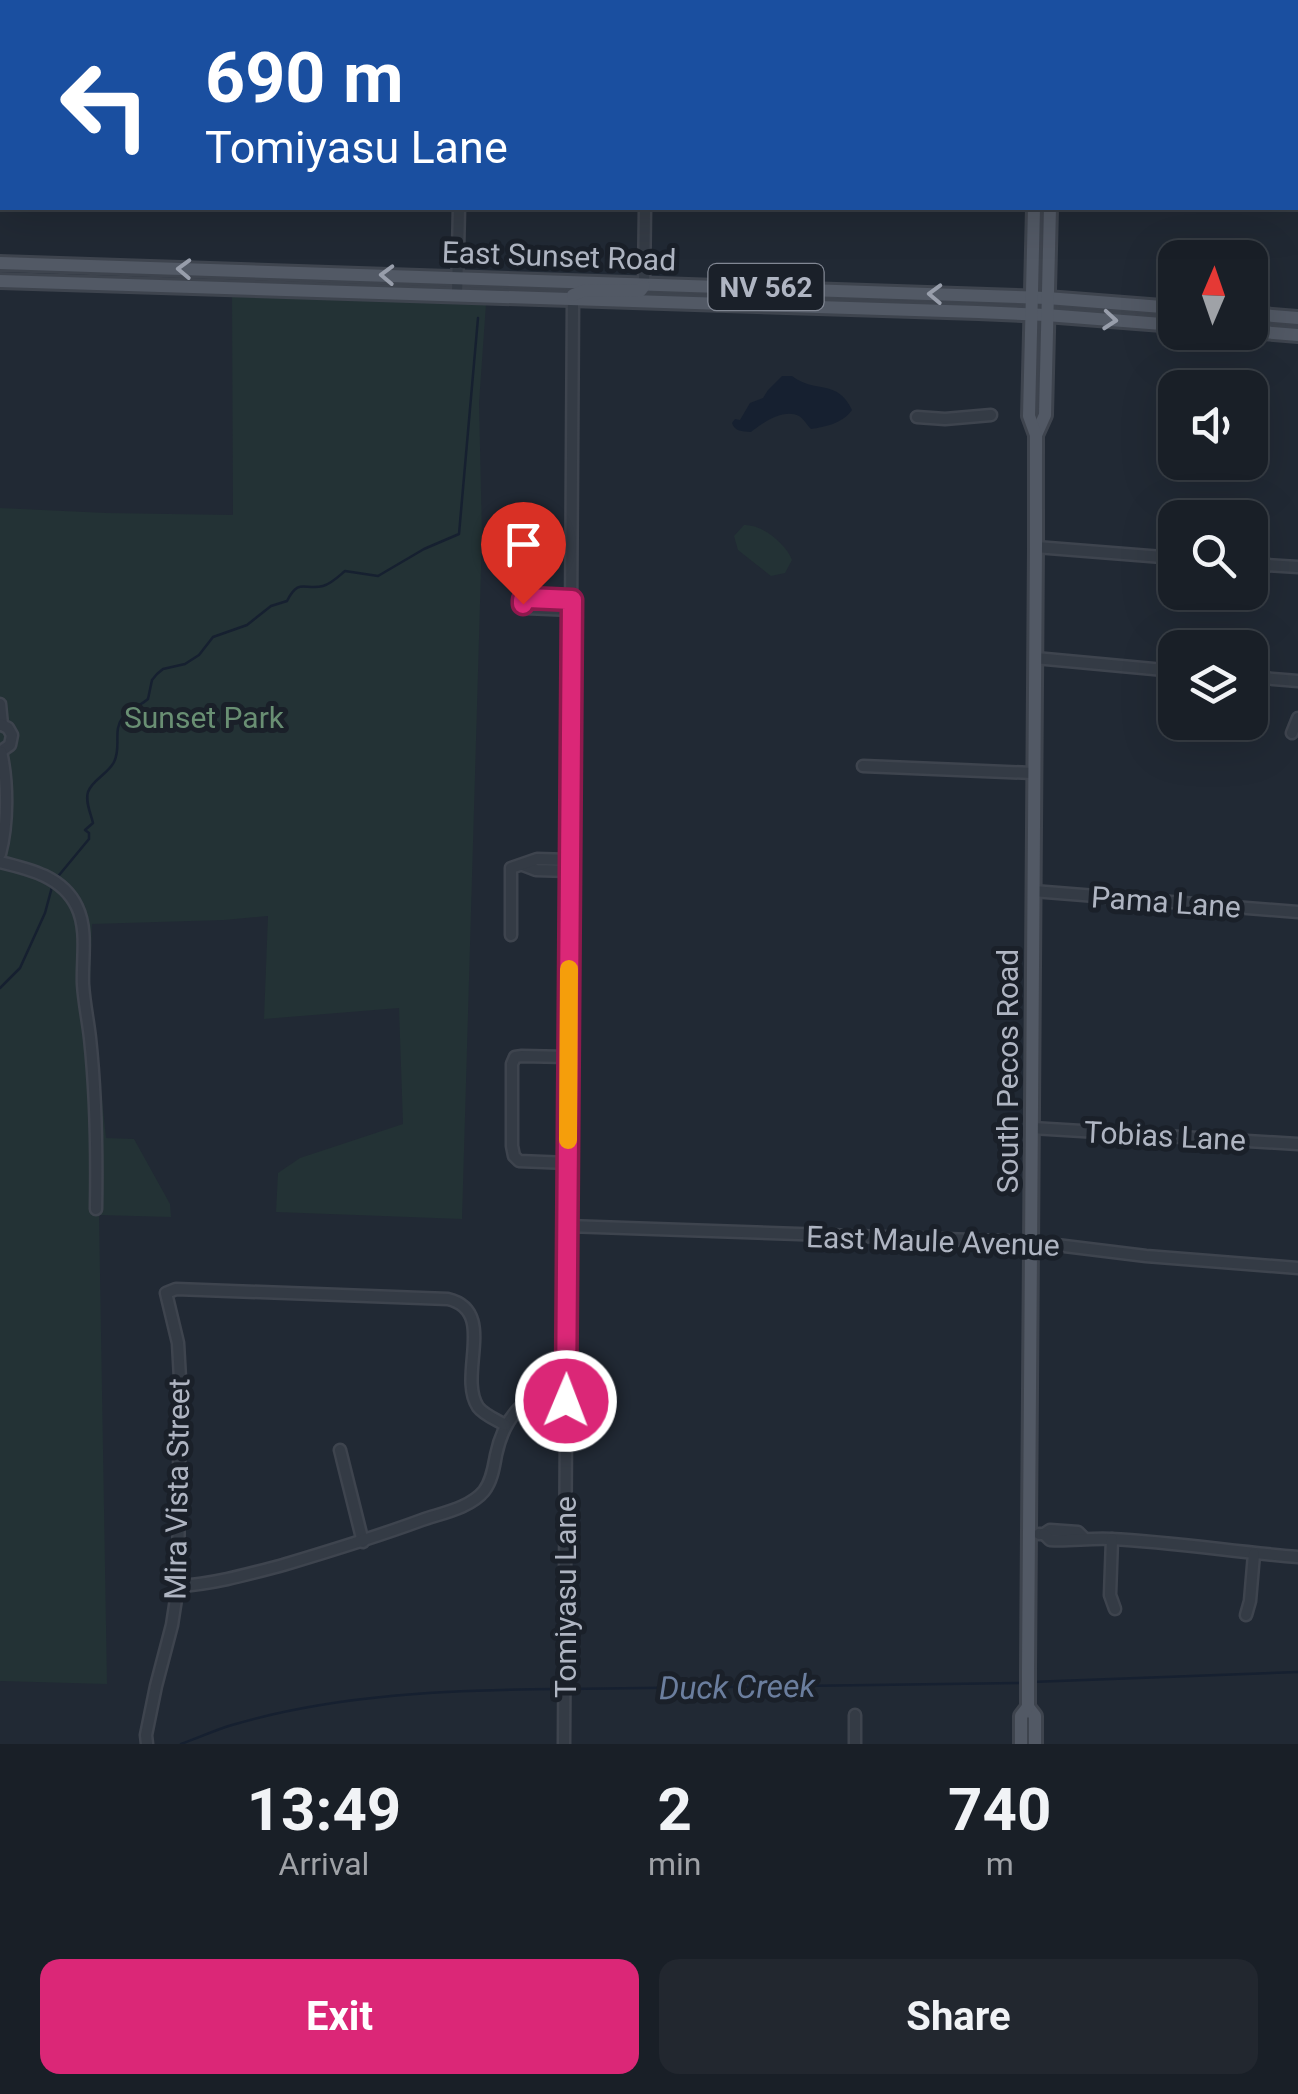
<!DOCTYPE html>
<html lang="en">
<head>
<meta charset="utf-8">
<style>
	body { margin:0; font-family:Roboto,sans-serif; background:#22272f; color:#f1f3f6; height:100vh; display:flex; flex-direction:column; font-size:38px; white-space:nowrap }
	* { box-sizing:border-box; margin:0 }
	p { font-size:32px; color:#9fa2a7 }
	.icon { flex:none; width:55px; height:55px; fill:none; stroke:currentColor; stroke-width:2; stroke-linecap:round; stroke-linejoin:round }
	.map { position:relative; height:1744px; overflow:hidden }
	.panel { display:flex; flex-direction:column; background:#191f27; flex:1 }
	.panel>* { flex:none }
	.hud { position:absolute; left:0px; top:0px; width:1300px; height:210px; box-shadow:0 10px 40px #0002,0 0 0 2px #373d44; background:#1a4fa0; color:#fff; overflow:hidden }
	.needle { width:65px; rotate:2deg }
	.controls { position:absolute; left:1158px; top:240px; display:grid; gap:20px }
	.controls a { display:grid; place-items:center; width:110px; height:110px; border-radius:20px; background:#191f27; box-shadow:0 10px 40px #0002,0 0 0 2px #373d44; font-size:50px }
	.pin { position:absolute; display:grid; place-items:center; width:85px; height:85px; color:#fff; margin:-102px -42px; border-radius:50% 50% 50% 0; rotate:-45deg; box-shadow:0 0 10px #0007 }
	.pin .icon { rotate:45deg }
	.me { position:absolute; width:110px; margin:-55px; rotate:1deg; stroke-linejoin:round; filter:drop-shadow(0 0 8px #0008) }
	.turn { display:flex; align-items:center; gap:35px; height:210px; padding:0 40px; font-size:45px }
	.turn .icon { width:130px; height:130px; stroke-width:2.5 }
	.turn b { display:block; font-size:70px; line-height:85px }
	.eta { display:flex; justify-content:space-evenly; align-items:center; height:170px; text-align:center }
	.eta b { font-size:60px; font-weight:700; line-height:70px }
	.primary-button { display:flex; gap:20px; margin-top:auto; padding:20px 40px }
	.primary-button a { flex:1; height:115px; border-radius:20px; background:#db2777; color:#fff; font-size:40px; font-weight:700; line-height:115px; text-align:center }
	.primary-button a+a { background:#22272f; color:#f1f3f6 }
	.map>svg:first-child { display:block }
</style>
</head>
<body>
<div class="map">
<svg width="1298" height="1744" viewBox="0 0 1298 1744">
	<rect width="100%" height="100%" fill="#212934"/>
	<g fill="#233235">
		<path d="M232 296 486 304 479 403 482 535 462 1219 276 1212 278 1173 300 1158 403 1124 399 1008 264 1019 268 916 224 920 92 924 90 983 106 1138 134 1139 170 1204 171 1217 99 1215 107 1684 0 1681V508L106 513 233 515Z"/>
		<path d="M744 525C762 524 786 544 792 560L785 573 771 576 738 550 734 536Z"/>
	</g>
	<path fill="#162030" d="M782 376H792C815 394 837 378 852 410 843 423 825 427 811 429 807 425 804 419 799 416 784 408 762 423 751 432 742 431 735 432 732 423L735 419 740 420 750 403 763 398 768 390Z"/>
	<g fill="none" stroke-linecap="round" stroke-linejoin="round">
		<g stroke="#162030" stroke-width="2.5">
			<path d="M55 880 89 839V833L85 830 93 823C91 814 85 802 88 792 92 780 108 774 114 762 122 746 112 731 123 717 129 709 140 706 148 699L152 680 157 674 163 669 185 664 199 655 213 637 247 625 271 606 287 601C299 577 305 591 323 586 331 584 338 577 345 571L378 576 424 549 459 534 478 318"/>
			<path d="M0 988 20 968 45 913 52 887"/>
			<path d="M1031 1682 1298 1672"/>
			<path d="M566 1689 1023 1683"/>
			<path d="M181 1744C198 1738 215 1730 232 1725 337 1694 449 1690 558 1689"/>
		</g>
		<g stroke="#3e444e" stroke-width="15">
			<g id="minor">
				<path d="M487 2V0"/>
				<path d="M651 2V0"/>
				<path d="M644 283 645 208"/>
				<path d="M457 295 459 208"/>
				<path d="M917 417 945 419 991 415"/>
				<path d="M1036 547 1175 558"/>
				<path d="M1250 564 1298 567"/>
				<path d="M572 610 526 608 523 604V599L528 597 572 600"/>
				<path d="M1035 658 1175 671"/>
				<path d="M1250 677 1298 681"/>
				<path d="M0 704 2 725"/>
				<path d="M0 724 8 728 12 735 10 745 0 752"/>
				<path d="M1292 733 1298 718"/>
				<path d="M863 766 1033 773"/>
				<path d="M0 854C8 824 8 782 1 752"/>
				<path d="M0 862C30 869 63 877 77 907 88 930 82 959 83 984 84 1002 88 1020 90 1038 96 1094 97 1152 96 1209"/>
				<path d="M523 865 536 870 570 871"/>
				<path d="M1033 891 1298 912"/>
				<path d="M511 935V868L537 859 570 860"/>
				<path d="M1032 1128 1298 1144"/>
				<path d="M568 1163 519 1161 514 1156 512 1146V1064L515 1057 522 1056 568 1057"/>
				<path d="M567 1226 1032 1242 1146 1256 1298 1268"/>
				<path d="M534 1397 545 1401H566"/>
				<path d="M340 1450 363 1542"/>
				<path d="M1039 1534H1044L1050 1530 1078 1532 1084 1538"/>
				<path d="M1044 1534 1050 1540C1072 1541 1089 1538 1111 1539 1174 1542 1235 1552 1298 1557"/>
				<path d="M1112 1539 1110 1595 1115 1609"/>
				<path d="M178 1586C214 1584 249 1574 283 1565 330 1551 376 1537 422 1520 442 1513 470 1508 484 1491 492 1481 494 1466 496 1455 505 1412 527 1396 566 1382"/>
				<path d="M1246 1615 1250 1601 1254 1554"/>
				<path d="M855 1715V1744"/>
				<path d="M147 1744 146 1735 156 1686 172 1625 178 1586 180 1379 178 1343 166 1293 176 1289 448 1299C498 1311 457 1375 478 1407 484 1415 497 1420 505 1425"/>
				<path d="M564 1744 573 299"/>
			</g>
		</g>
		<g stroke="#3e444e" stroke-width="18">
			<g id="major">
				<path d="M1047 2V0"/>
				<path d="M0 263 1047 298 1175 308"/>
				<path d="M0 281 978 312 1046 315 1175 325"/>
				<path d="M573 295 586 290 640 291 644 286"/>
				<path d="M1250 314 1298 318"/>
				<path d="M1250 331 1298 335"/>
				<path d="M1036 435 1045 415 1050 208"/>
				<path d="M1028 1707 1035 1716V1744"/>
				<path d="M1021 1744V1716L1028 1707V1670L1036 547V435L1029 416 1034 208"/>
			</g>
		</g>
		<use href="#minor" stroke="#343b45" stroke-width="10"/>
		<use href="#major" stroke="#525965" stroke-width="12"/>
	</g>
	<defs><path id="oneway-chevron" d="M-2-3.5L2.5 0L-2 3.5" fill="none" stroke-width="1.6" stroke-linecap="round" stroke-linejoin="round" transform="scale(2.5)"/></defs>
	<g stroke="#989eab">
		<use href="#oneway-chevron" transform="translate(184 269) rotate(-178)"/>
		<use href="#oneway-chevron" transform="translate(387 275) rotate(-178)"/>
		<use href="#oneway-chevron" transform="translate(935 294) rotate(-178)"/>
		<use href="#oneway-chevron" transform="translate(1110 320) rotate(5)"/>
	</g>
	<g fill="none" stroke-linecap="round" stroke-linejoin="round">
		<g stroke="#8e194d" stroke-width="25">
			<path id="route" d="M523 604V600L528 598 572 600 566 1401"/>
		</g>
		<use href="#route" stroke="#db2777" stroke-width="18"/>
		<path stroke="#f59e0b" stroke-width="18" d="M568 1140 569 969"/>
	</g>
	<g text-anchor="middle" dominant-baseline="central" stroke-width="10" stroke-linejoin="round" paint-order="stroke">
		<rect fill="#1a2029" stroke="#828894" stroke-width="2.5" x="708.5" y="264" width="115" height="46" rx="8"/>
		<g font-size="28" font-weight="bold" fill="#afb5c2">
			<text x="766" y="287">NV 562</text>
		</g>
		<g font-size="30" fill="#afb5c2" stroke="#1a2029">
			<text transform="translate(559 256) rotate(2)">East Sunset Road</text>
			<text transform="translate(1166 902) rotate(4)">Pama Lane</text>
			<text transform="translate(1007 1071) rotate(-90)">South Pecos Road</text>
			<text transform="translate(1165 1136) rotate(3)">Tobias Lane</text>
			<text transform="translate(933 1241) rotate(2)">East Maule Avenue</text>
			<text transform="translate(177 1489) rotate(-89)">Mira Vista Street</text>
			<text transform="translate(565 1597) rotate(-90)">Tomiyasu Lane</text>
		</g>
		<g font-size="30" fill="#698f73" stroke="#1a2029">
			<text x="204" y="717">Sunset Park</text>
		</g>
		<g font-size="32" font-style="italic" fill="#6b7e9e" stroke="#1a2029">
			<text transform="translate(737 1687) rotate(-1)">Duck Creek</text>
		</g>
	</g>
</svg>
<div class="controls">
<a><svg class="needle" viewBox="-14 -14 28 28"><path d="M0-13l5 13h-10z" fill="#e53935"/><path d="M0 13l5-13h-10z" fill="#9fa2a7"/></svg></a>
<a><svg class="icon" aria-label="sound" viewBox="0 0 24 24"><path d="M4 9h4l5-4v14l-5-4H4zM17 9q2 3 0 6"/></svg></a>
<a><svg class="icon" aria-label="search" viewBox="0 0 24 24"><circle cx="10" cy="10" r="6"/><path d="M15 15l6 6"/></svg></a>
<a><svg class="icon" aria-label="layers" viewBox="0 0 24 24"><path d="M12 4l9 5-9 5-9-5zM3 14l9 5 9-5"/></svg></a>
</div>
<div class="pin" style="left:523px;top:604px;background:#d93025"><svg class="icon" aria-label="arrive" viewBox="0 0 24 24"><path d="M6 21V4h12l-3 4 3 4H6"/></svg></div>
<svg class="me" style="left:566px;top:1401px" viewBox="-20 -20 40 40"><circle r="17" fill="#db2777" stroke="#fff" stroke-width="3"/><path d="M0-11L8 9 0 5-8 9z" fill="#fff"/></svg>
<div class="hud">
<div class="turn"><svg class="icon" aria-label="left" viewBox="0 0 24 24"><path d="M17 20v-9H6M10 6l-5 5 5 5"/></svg><div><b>690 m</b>Tomiyasu Lane</div></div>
</div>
</div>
<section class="panel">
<div class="eta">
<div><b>13:49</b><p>Arrival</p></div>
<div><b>2</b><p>min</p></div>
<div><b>740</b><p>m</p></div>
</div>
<div class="primary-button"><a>Exit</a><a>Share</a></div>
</section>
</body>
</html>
